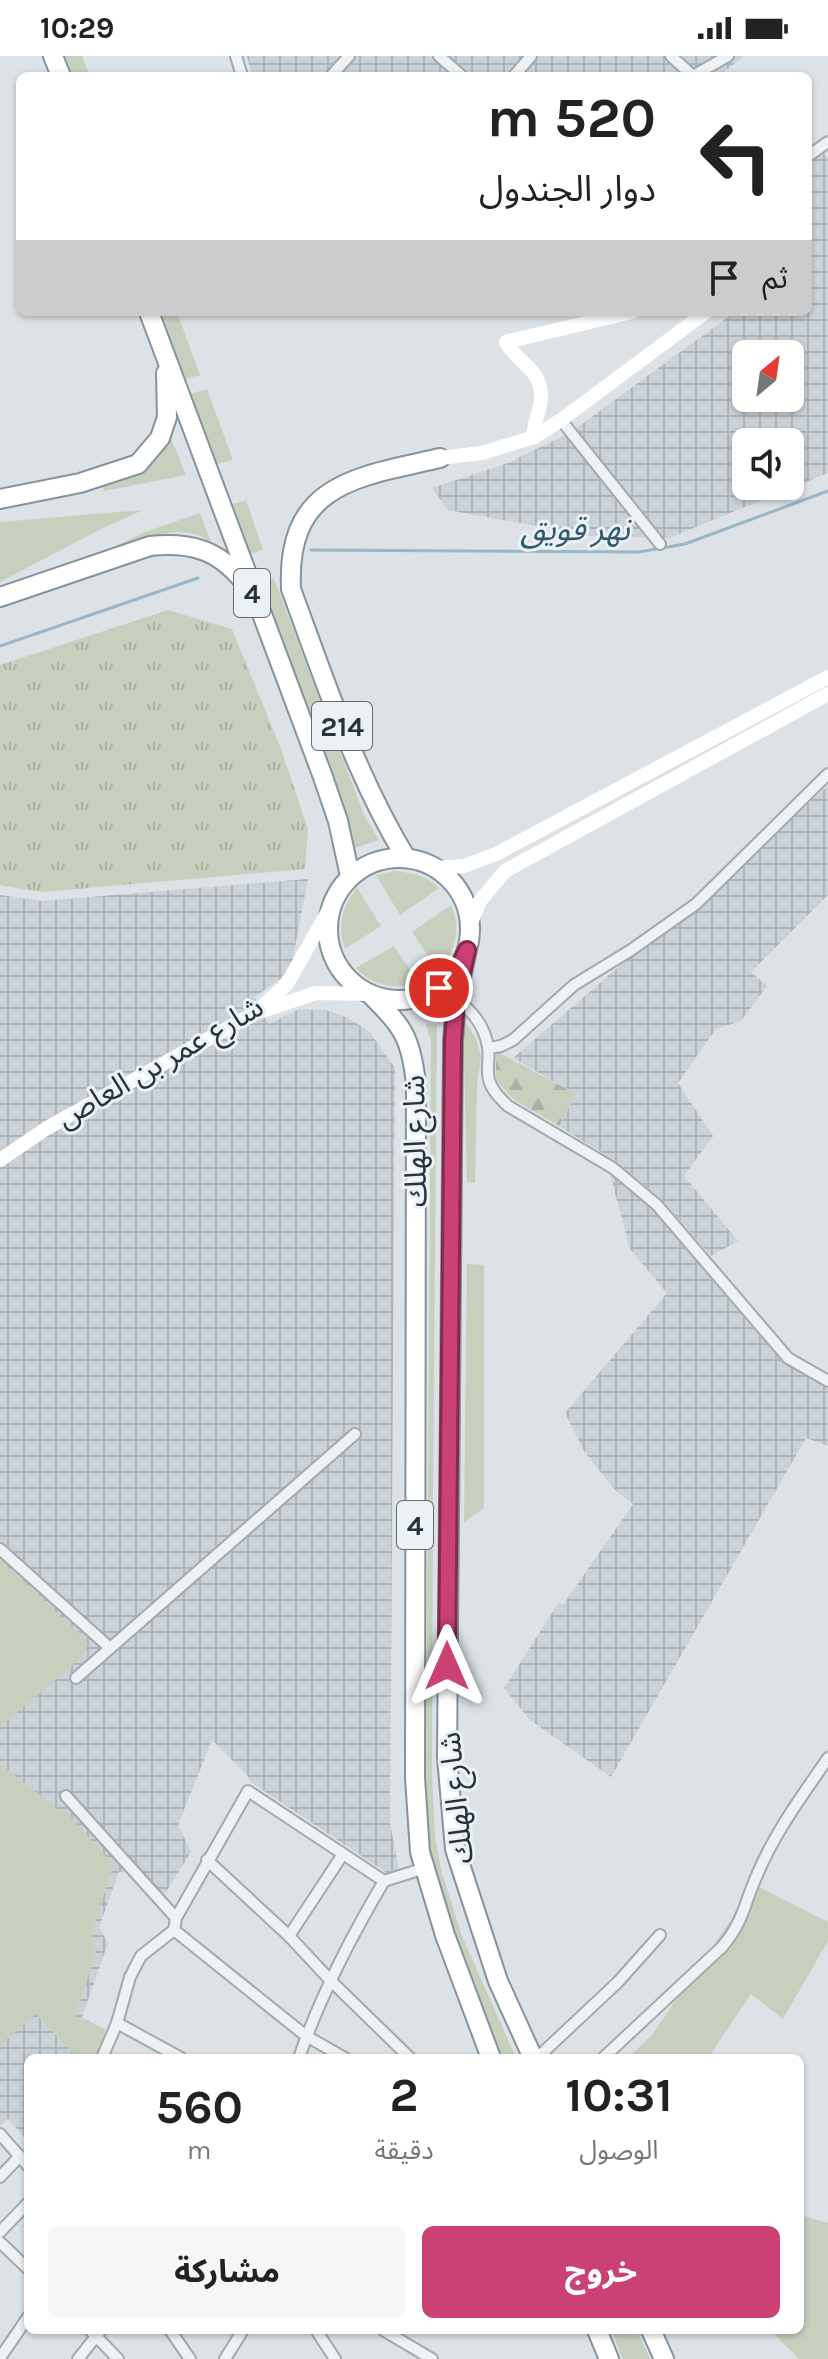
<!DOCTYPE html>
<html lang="ar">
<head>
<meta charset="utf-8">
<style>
	body { margin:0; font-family:Karla,"Noto Sans Arabic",sans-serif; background:#f6f6f6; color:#222; direction:rtl; height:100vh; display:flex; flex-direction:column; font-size:30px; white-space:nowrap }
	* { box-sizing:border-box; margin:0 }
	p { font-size:26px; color:#767676 }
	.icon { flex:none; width:44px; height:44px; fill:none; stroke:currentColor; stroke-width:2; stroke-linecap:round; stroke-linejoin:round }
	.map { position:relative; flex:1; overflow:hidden; direction:ltr }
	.details { position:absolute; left:24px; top:1998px; width:780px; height:280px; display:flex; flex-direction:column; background:#fff; border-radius:12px; box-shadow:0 2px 6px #0004; direction:rtl }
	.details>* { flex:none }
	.banner { position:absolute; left:16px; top:16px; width:796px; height:244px; border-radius:12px; box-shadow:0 2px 6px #0004; direction:rtl; background:#fff; color:#222; overflow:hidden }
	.needle { width:52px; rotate:29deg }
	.controls { position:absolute; left:732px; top:284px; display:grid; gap:16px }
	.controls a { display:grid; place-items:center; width:72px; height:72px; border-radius:12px; background:#fff; box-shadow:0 2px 6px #0004; font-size:40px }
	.pin { position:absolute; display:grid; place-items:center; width:68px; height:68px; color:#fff; margin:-34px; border:4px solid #fff; border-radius:50%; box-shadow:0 2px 8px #0007 }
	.me { position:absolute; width:88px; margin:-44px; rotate:0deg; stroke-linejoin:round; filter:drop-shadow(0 0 6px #0008) }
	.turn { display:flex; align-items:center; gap:28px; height:168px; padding:0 24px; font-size:36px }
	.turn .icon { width:104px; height:104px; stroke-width:2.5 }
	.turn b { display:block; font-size:56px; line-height:68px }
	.then { display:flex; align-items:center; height:76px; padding:0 24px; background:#0003; gap:16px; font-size:30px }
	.eta { display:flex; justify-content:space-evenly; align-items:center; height:136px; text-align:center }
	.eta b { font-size:48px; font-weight:700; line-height:56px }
	.primary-button { display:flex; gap:16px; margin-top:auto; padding:16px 24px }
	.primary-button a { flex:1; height:92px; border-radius:12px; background:#cb4174; color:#fff; font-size:32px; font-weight:700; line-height:92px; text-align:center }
	.primary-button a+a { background:#f6f6f6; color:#222 }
	.status { display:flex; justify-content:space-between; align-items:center; height:56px; padding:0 40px; background:#fff; direction:ltr }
	.status svg { height:22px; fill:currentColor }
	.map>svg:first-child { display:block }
</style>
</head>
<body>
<div class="status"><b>10:29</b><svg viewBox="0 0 49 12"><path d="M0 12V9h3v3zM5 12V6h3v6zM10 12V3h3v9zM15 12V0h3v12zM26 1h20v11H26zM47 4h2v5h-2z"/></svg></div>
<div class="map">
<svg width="828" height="2303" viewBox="0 0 828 2303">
	<defs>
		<pattern id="industrial-grid" width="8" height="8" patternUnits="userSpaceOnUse" patternTransform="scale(2)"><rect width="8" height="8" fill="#cad2d8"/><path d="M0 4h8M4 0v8" fill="none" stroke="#adb5ba"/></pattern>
		<pattern id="forest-firs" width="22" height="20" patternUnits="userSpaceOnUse" patternTransform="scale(2)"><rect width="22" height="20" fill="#c6d0bd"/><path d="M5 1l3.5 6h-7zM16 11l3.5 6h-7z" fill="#aab3a3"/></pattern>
		<pattern id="park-tufts" width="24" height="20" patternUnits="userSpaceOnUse" patternTransform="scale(2)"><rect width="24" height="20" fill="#c6d0bd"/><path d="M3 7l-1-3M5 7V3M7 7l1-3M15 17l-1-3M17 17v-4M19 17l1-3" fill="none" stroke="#aab3a3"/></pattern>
	</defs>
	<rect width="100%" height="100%" fill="#dce2e6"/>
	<g fill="url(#industrial-grid)" fill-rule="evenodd">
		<path d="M247 0H744L719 20H252Z"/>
		<path d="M823 96 828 102V417L669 482 592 480 448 454 432 432 508 407 571 376 735 256H808V108ZM746 298H790V342H746ZM746 386H790V430H746Z"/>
		<path d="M828 730V839L751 916 767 930 741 965 716 973 678 1027 713 1080 684 1120 738 1185 711 1200 662 1144 617 1106 559 1070 576 1038 513 1002Z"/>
		<path d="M308 823 292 907 281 922 255 941 269 968 299 953 327 954 348 962 369 975 395 1012 390 1767 399 1814 387 1817 252 1727 246 1718 212 1684 178 1769 191 1796 165 1838 132 1814 119 1816 99 1871 108 1887 82 1961 105 1974 97 2002H28V2085L8 2063 0 2070V839L42 845Z"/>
		<path d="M610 1118 652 1153 782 1306 828 1331V1390L806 1382 611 1721 530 1664 504 1632 559 1546 563 1549 633 1448 615 1434 584 1395 565 1357 667 1237 630 1193Z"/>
	</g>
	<g fill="#c6d0bd">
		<path d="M65 0H82L90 20H73Z"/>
		<path d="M161 256H177L200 319 185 323Z"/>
		<path d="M207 333 233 404 217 408 190 338Z"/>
		<path d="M170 380 186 419 104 435 103 430C132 417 156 412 170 380Z"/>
		<path d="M246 444 263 494 251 498 233 448Z"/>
		<path d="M143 454 101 473 0 526V466Z"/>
		<path d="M200 457 211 486C181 465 148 482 116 493L118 489 145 476Z"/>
		<path d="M274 523 365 761 379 784 354 792 347 758 261 524Z"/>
		<path d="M395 815C412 817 426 819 439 832L400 859 376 819Z"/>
		<path d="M357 832 381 870 345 893C337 870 342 851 357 832Z"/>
		<path d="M451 849C462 874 454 896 439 916L412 876Z"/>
		<path d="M394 890 419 927C396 934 372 930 356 912Z"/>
		<path d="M463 962 476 983 481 1000 477 1030 475 1127 467 1126Z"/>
		<path d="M426 968 437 969 433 1437 432 1717 435 1780 441 1814 462 1880 516 2002H503C475 1930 439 1857 428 1780 425 1758 427 1734 426 1712L431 987Z"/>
		<path d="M467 1208 484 1209V1452L464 1466Z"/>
		<path d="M0 1504 87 1584 84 1599 0 1671Z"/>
		<path d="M0 1708 60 1755 64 1753 113 1809 91 1881 96 1896 75 1960 105 1974 97 2002H77L36 1958 0 1989Z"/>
		<path d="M755 1829 828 1866V1885L783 1963 751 1938 708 2002H628L652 1979Z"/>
		<path d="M800 2159 828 2167V2303H799L770 2274H800Z"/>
		<path d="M611 2274H637L650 2303H623Z"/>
	</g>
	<path fill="url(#forest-firs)" d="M496 995 576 1038 559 1070 513 1043 496 1024Z"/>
	<path fill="url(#park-tufts)" d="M168 554 232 573 281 693 308 773 305 813 42 836 0 829V609Z"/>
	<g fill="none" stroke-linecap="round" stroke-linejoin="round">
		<g stroke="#97b8c6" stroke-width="3">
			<path d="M311 494 639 496 685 488 828 435"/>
			<path d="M0 590 198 522"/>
		</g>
		<g stroke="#a2aab0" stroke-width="14">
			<g id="street">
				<path d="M236 0 242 20"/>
				<path d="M439 0 462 20"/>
				<path d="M671 0 693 20 728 0"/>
				<path d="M331 20 349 0"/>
				<path d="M514 20 531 0"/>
				<path d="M808 100 828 86"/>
				<path d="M561 364 660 488"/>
				<path d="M456 944C473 954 485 972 488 991 490 1002 486 1014 489 1024 492 1035 501 1043 508 1050L613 1112 657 1149 788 1302 828 1325"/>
				<path d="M489 992 501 990 513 984 574 929 631 894 696 848 828 718"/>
				<path d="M0 1493 110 1592"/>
				<path d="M76 1622 355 1378"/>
				<path d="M66 1740 176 1862"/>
				<path d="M207 1804 289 1880 331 1925 410 2002"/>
				<path d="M174 1874 306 1980 345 2002"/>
				<path d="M289 1880 343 1798"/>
				<path d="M117 1967 181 2002"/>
				<path d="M102 2002 117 1967 130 1921 141 1900 174 1874 176 1862 248 1735 384 1825 425 1812"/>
				<path d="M299 2002C320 1940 351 1881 384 1825"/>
				<path d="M537 2002 618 1926 660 1879"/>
				<path d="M603 2002 722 1891C744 1865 744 1848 757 1819 775 1776 802 1740 828 1702"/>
				<path d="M0 2078 28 2110"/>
				<path d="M0 2121 20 2100"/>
				<path d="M0 2176 28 2147"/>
				<path d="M0 2186 28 2213"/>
				<path d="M90 2274 118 2303"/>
				<path d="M170 2274 190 2303"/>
				<path d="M316 2274 335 2303"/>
				<path d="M383 2274 432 2303"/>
				<path d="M0 2302 28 2261"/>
				<path d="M78 2303 101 2274"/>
				<path d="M225 2303 243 2274"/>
			</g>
		</g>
		<g stroke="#84939c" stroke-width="22">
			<g id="highway">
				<path d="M53 0 61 20"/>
				<path d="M149 256 323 721 338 765 350 820"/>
				<path d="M0 443 80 427 138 408 160 382 167 361 166 317"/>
				<path d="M0 541 150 490C190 486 218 493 244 526"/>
				<circle cx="399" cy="873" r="71"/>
				<path d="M406 802C355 718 325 625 291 533 286 427 357 421 440 402"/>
				<path d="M467 894 456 944 453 985 447 1701 455 1793 498 1925 533 2002"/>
				<path d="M370 938C403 971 411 981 416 1028L415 1722 420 1796 445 1879 491 2002"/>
				<path d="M597 2274 609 2303"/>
				<path d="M651 2274 664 2303"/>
			</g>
		</g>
		<use href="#street" stroke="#eef2f4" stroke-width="10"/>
		<g stroke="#fff" stroke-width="14">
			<path d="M534 381C532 368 540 357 541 344 543 312 517 308 506 286L632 256"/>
			<path d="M440 402 482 397 534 381 561 364 706 256"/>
			<path d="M436 812 464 810 496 798 828 621"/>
			<path d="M470 869 480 845 505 815 828 638"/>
			<path d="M259 956 316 937 370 938"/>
			<path d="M0 1104 47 1072 255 957 287 928 330 852"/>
		</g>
		<use href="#highway" stroke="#fff" stroke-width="18"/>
	</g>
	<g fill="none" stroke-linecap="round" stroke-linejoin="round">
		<g stroke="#842a4b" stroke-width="20">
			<path id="route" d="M439 932 457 915 467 894 456 944 453 985 447 1610"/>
		</g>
		<use href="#route" stroke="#cb4174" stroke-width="14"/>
	</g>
	<g text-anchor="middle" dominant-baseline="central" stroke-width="6" stroke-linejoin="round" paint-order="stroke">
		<g fill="#ebf1f4" stroke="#616c73" stroke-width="2">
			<rect x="234" y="513" width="36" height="48" rx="6"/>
			<rect x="312" y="646" width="60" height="48" rx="6"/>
			<rect x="397" y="1445" width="36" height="48" rx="6"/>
		</g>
		<g font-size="28" font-weight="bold" fill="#26333c">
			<text x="252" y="537">4</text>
			<text x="342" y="670">214</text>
			<text x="415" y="1469">4</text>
		</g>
		<g font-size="30" fill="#26333c" stroke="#ebf1f4">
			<text transform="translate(160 1006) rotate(-30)">شارع عمر بن العاص</text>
			<text transform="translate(415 1085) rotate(-91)">شارع الهلك</text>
			<text transform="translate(456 1742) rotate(-96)">شارع الهلك</text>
		</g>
		<g font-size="32" font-style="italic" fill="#315a6f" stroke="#ebf1f4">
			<text x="575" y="473">نهر قويق</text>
		</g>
	</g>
</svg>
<div class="controls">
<a><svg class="needle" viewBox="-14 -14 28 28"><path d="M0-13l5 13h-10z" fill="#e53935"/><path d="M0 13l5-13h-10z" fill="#767676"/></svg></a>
<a><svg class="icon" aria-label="sound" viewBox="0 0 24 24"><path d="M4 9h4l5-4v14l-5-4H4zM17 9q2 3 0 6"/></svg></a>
</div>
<div class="pin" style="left:439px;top:932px;background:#d93025"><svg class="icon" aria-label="arrive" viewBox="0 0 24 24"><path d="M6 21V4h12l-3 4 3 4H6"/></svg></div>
<svg class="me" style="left:447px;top:1610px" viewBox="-20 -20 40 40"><path d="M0-17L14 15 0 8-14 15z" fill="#cb4174" stroke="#fff" stroke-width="4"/></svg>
<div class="banner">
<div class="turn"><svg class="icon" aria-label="left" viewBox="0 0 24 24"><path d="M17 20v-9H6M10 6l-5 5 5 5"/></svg><div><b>520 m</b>دوار الجندول</div></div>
<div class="then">ثم<svg class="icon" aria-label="arrive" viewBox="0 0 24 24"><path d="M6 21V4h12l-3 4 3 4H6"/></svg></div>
</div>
<section class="details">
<div class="eta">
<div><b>10:31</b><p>الوصول</p></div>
<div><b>2</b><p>دقيقة</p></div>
<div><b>560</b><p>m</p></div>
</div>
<div class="primary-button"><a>خروج</a><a>مشاركة</a></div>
</section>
</div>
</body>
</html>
